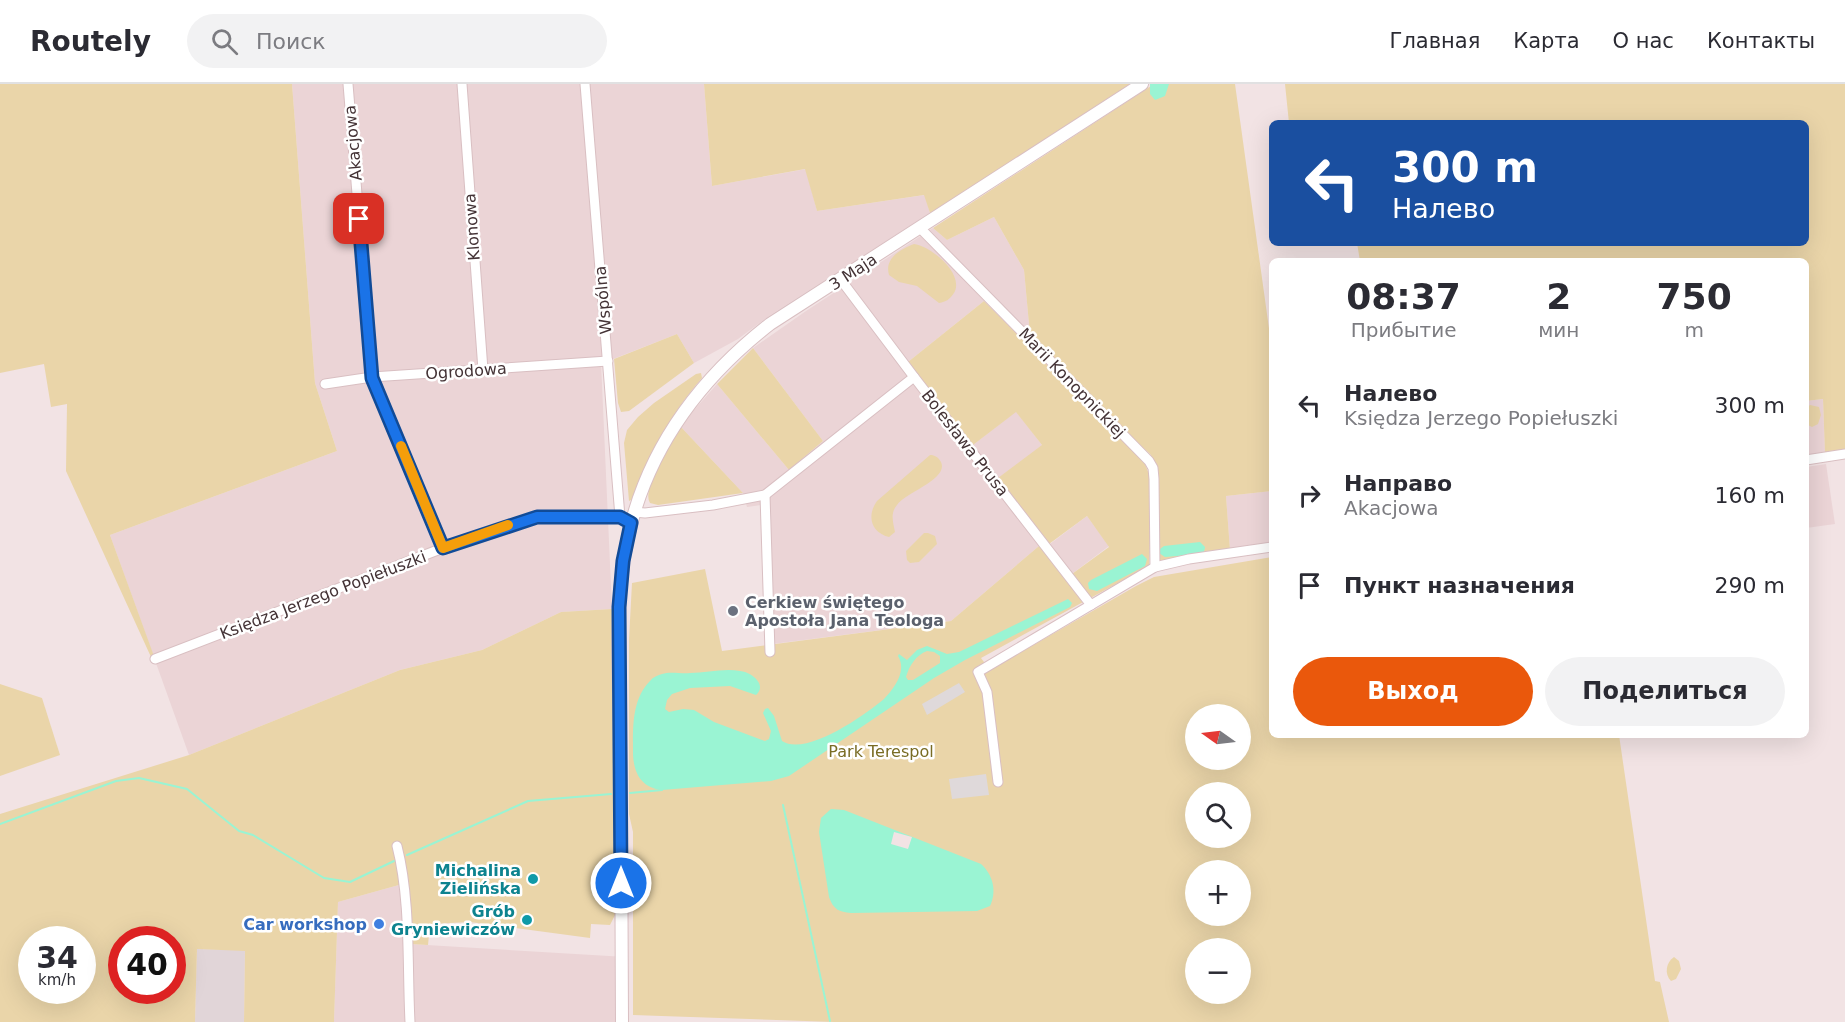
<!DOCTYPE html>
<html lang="ru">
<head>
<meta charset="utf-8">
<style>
	body { margin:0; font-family:"DejaVu Sans",sans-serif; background:#f2f2f3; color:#2b2b33; height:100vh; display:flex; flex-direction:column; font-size:22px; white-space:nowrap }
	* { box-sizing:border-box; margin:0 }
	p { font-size:20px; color:#7c7c81 }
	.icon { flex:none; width:33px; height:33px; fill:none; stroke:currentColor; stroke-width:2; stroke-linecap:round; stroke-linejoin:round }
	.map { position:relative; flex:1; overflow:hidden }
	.drawer { position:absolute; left:1269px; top:174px; width:540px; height:480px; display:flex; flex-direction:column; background:#fff; border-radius:9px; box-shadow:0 6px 24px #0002 }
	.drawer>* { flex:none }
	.hud { position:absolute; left:1269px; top:36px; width:540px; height:126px; border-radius:9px; box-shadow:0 6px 24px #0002; background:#1a4fa0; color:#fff; overflow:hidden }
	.needle { width:39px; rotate:284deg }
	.tools { position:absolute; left:1185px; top:620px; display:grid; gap:12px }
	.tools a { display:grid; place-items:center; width:66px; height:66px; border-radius:50%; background:#fff; box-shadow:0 6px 24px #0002; font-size:30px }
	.speed { position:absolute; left:18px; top:842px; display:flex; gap:12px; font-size:30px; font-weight:700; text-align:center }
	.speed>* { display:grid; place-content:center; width:78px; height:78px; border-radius:50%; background:#fff; box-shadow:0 6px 24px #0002; line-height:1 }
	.speed small { font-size:15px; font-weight:400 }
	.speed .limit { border:9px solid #d22; background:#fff; color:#111 }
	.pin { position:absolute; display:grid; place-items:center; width:51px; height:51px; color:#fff; margin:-26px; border-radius:12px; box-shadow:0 3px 9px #0006 }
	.me { position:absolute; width:66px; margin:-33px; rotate:0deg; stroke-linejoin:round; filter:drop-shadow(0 0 4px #0008) }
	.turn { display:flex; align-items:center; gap:21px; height:126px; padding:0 24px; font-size:27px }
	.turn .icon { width:78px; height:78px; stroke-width:2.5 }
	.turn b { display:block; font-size:42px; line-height:51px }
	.eta { display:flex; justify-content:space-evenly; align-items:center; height:102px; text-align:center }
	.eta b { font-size:36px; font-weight:700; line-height:42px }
	.button { display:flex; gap:12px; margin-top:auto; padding:12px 24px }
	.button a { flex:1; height:69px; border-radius:36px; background:#ea580c; color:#fff; font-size:24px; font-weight:700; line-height:69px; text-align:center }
	.button a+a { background:#f2f2f3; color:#2b2b33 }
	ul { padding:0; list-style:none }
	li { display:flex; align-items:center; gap:18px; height:90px; padding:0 24px }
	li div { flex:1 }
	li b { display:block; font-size:22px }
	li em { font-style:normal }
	header { display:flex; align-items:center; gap:36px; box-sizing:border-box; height:84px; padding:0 30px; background:#fff; border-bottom:2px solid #e1e1e2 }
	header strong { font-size:28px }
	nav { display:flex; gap:33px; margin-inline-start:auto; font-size:21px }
	.search { width:420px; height:54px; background:#f2f2f3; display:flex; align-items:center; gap:15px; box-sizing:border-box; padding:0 21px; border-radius:33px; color:#7c7c81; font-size:22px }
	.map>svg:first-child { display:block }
</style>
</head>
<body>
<header>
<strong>Routely</strong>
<div class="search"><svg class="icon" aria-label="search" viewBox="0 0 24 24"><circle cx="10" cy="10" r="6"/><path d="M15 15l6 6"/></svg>Поиск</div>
<nav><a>Главная</a><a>Карта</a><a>О нас</a><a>Контакты</a></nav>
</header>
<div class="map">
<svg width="1845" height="938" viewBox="0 0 1845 938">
	<rect width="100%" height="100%" fill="#f2e3e4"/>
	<g fill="#ebd4d6">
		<path d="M292 0H704L712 102 806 85 817 127 925 111 930 129 769 232 738 255 694 279 677 250 608 277 601 278 612 525 561 528 482 566 400 586 189 671 110 451 337 367 315 299Z"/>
		<path d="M994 133 1024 186 1030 251 1023 257 984 217 908 278 973 361 1016 327 1042 361 1050 460 1087 432 1109 462 1065 495 1039 462 951 537 765 561 761 421 747 423 743 409 680 342 717 300 789 386 823 357 753 264 806 227 933 144 947 156Z"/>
		<path d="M1823 315 1825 369 1806 371V317Z"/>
		<path d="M1826 380 1835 440 1806 444V383Z"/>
		<path d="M1272 407V460L1230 466 1226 412Z"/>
		<path d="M406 799 410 860 626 873 627 938H334L338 818Z"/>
	</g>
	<path fill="#e1d5d8" d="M197 865 245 866 244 938H195Z"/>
	<g fill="#ead5a9" fill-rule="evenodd">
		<path d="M0 0H292L315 299 337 367 110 451 155 575 151 573 66 387 67 320 51 323 44 280 0 289Z"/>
		<path d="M704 0H1130L940 124 930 129 924 111 817 127 805 85 712 102Z"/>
		<path d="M1154 0H1235L1272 266V407L1226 412 1230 466 1161 478 1158 475 1157 381 1150 370 1138 359 1132 365 1145 380 1152 398 1149 482 981 574 990 586 1136 502 1154 493 1272 473V651H1619L1655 897 1660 898 1669 938H834L633 931V748L629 730V555L632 499 705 485 722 567 951 537 1039 462 1065 495 1109 463 1087 432 1049 460 998 394 1042 361 1016 328 973 361 908 278 984 217 1095 329 1104 327 1030 251 1024 186 994 133 947 156 933 144ZM1196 630H1240V675H1196ZM1196 708H1240V753H1196ZM1196 786H1240V831H1196ZM1196 864H1240V909H1196Z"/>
		<path d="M1285 0H1845V366L1825 369 1823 315 1806 317V177H1360L1357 159H1806V39H1289Z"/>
		<path d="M914 160C931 162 965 190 954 209 950 215 946 218 939 219L917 202 899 198 889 191C884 174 901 165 914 160Z"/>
		<path d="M677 250 694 279 629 327 621 328 618 319 614 275Z"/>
		<path d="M753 264 823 357 789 386 717 300Z"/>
		<path d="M701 289 702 294C669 332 651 369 633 415L629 417 624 359 627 346 638 333 654 319 696 290Z"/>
		<path d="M1810 321 1819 323 1821 331 1818 340 1812 343 1806 340V324Z"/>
		<path d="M680 342 743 409 658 421 650 419C641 404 671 358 680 342Z"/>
		<path d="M930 371C935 371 938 373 941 378 949 395 906 408 897 421 890 429 893 438 895 448L889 453C870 448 867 431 877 417Z"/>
		<path d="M924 449H928L935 452 937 460 919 478 910 479 907 476 906 467Z"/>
		<path d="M612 525 615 831 610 841 591 840 590 854 470 838 430 840 428 861 410 860 406 799 338 818 334 938H244L245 867 197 865 195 938H0V730L189 671 400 586 482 566 561 528ZM32 855H82V906H32ZM122 855H172V906H122Z"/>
		<path d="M0 600 42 614 60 671 0 692Z"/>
		<path d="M1674 873 1679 877 1681 885 1676 895 1671 897C1664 890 1666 878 1674 873Z"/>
	</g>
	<g fill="#dfd9da">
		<path d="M959 599 965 608 927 631 922 620Z"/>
		<path d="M986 690 989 711 952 715 949 695Z"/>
	</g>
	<g fill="#9af4d3" fill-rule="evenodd">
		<path d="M1150 0H1169L1165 12 1155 16 1150 10Z"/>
		<path d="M1200 458 1205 463 1204 468 1200 470 1165 473 1159 469 1160 465 1164 462Z"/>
		<path d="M1142 470 1147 475 1145 482 1097 507 1089 505 1088 499 1091 496Z"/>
		<path d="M1068 515 1072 519 1070 523 965 576 934 594 789 692 771 697 662 706C642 704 634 690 633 671 633 646 631 616 650 597 653 593 658 591 662 590 670 587 681 590 690 589 706 589 724 584 740 587 748 588 755 592 759 599 761 604 760 607 756 611L730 602 690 604 672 610 667 616 665 625 669 628 683 625 694 626 714 638 765 657 769 655 771 647 763 629 765 625 768 624 774 632 782 657C806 673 865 631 884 615 895 603 907 587 898 572L899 570 907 576 917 566 927 562 947 570 959 568ZM927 567 934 568 940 572V579L913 596H908L906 593C909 582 916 571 927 567Z"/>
		<path d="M831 725 844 726 981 780C993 791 997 807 990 822L977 827 851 829C839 828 833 825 829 813L819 748 821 734Z"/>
	</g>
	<path fill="#f2e3e4" d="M894 748 912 753 908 765 891 760Z"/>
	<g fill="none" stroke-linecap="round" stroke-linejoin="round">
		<g stroke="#9af4d3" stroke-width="2">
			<path d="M630 709 662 706"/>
			<path d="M783 721 830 937"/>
			<path d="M0 740 116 697 139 694 187 705 239 747 253 751 324 794 350 798 394 777"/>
			<path d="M407 771 528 717 611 710"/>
		</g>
		<g stroke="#d9bfc2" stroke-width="11">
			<g id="minor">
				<path d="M348 0 372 293 443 464"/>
				<path d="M462 0 483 286"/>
				<path d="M585 0 620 433"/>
				<path d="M920 144 1149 377 1153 384 1154 395 1155 483"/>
				<path d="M841 196 914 293 1091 521"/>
				<path d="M325 300 372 293 608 277"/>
				<path d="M1806 376 1845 370"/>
				<path d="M765 411 770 568"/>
				<path d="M634 428 645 429 713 421 765 411 914 293"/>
				<path d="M155 575 443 464 510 440 537 433H620L631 439"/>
				<path d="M998 698 987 608 978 588 1155 483 1189 475 1272 463"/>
				<path d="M397 762C411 817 407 881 410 938"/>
			</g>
		</g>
		<g stroke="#d9bfc2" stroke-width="14">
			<path id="tertiary" d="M622 938C622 847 621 757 620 666 620 608 615 548 622 489 634 384 688 304 770 240L1142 0"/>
		</g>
		<use href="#minor" stroke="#fff" stroke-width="9"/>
		<use href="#tertiary" stroke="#fff" stroke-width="12"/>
	</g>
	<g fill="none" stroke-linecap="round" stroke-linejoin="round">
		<g stroke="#114b97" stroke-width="15">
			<path id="route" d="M359 135 372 294 443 464 537 433H620L631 439 623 477 619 523 621 799"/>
		</g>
		<use href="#route" stroke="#1a73e8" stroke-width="10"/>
		<path stroke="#f59e0b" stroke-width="10" d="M401 362 443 464 508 441"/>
	</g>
	<circle fill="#6b7280" stroke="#fff" stroke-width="2" cx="733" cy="527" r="6"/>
	<g fill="#0f9aa8" stroke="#fff" stroke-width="2">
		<circle cx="533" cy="795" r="6"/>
		<circle cx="527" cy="836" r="6"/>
	</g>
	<circle fill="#3f7fe0" stroke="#fff" stroke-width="2" cx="379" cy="840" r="6"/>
	<g text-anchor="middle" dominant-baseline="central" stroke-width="5" stroke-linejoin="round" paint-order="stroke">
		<g font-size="16" fill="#443336" stroke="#fff">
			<text transform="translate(353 59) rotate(-95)">Akacjowa</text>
			<text transform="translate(472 143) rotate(-94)">Klonowa</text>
			<text transform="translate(853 188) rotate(-33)">3 Maja</text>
			<text transform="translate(603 216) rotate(-95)">Wspólna</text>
			<text transform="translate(466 287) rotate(-4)">Ogrodowa</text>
			<text transform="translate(1072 299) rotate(46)">Marii Konopnickiej</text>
			<text transform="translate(965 359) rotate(52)">Bolesława Prusa</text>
			<text transform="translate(323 511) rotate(-21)">Księdza Jerzego Popiełuszki</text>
		</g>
		<g font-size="16" font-weight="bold" fill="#5b616d" stroke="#fff" text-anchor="start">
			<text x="745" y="518">Cerkiew świętego<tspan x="745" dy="18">Apostoła Jana Teologa</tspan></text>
		</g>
		<g font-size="16" fill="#796c24" stroke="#fff">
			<text x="881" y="667">Park Terespol</text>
		</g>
		<g font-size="16" font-weight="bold" fill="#0d838f" stroke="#fff" text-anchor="end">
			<text x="521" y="786">Michalina<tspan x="521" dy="18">Zielińska</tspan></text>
			<text x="515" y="827">Grób<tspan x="515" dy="18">Gryniewiczów</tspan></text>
		</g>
		<g font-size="16" font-weight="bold" fill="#366cbe" stroke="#fff" text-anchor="end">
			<text x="367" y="840">Car workshop</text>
		</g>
	</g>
</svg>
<div class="tools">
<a><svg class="needle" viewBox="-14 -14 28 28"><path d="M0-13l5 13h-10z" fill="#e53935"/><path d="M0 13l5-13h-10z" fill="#7c7c81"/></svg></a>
<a><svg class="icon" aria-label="search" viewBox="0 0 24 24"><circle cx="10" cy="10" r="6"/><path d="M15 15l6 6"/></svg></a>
<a>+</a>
<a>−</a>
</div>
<div class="speed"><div>34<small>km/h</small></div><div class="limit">40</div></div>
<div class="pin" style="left:359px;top:135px;background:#d93025"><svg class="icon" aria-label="arrive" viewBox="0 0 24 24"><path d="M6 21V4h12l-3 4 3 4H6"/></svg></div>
<svg class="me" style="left:621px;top:799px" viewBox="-20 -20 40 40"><circle r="17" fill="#1a73e8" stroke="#fff" stroke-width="3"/><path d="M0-11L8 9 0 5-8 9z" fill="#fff"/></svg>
<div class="hud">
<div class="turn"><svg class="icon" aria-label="left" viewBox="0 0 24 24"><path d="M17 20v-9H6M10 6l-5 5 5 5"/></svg><div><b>300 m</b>Налево</div></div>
</div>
<section class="drawer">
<div class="eta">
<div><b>08:37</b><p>Прибытие</p></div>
<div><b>2</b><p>мин</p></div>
<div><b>750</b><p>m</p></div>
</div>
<ul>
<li><svg class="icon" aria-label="left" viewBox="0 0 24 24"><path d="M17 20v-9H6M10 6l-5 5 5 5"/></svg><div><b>Налево</b><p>Księdza Jerzego Popiełuszki</p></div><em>300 m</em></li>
<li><svg class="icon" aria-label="right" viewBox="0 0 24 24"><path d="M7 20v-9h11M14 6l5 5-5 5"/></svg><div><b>Направо</b><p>Akacjowa</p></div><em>160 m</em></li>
<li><svg class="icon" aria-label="arrive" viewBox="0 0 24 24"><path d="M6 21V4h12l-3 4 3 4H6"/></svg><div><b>Пункт назначения</b></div><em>290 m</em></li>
</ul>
<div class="button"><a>Выход</a><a>Поделиться</a></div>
</section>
</div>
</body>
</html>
